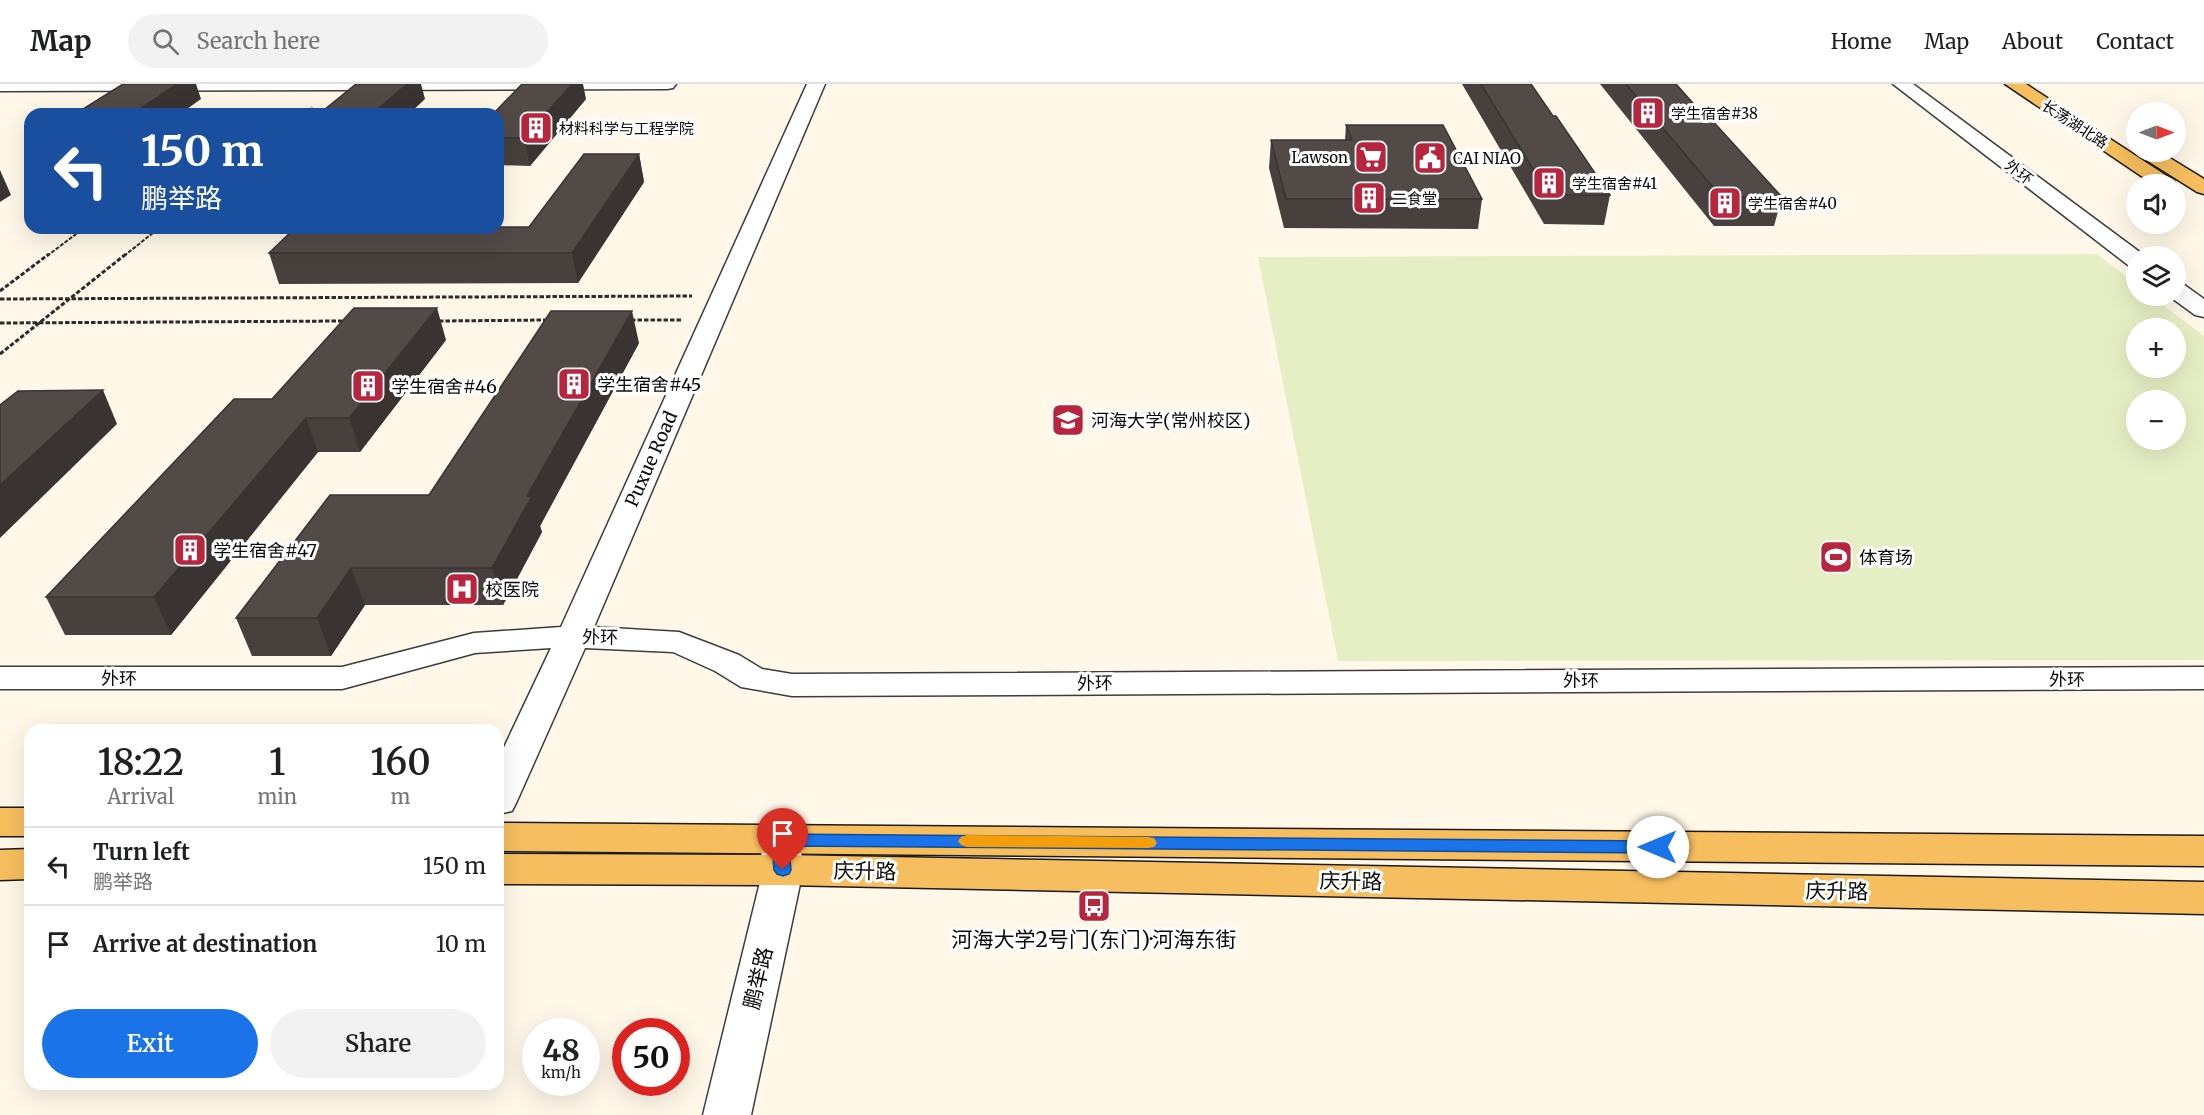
<!DOCTYPE html>
<html lang="en">
<head>
<meta charset="utf-8">
<style>
	body { margin:0; font-family:Merriweather,"Noto Sans SC",serif; background:#f2f2f2; color:#202124; height:100vh; display:flex; flex-direction:column; font-size:22px; white-space:nowrap }
	* { box-sizing:border-box; margin:0 }
	p { font-size:20px; color:#757577 }
	.icon { flex:none; width:33px; height:33px; fill:none; stroke:currentColor; stroke-width:2; stroke-linecap:round; stroke-linejoin:round }
	.map { position:relative; flex:1; overflow:hidden }
	.drawer { position:absolute; left:24px; top:640px; width:480px; height:366px; display:flex; flex-direction:column; background:#fff; border-radius:18px; box-shadow:0 6px 24px #0002 }
	.drawer>* { flex:none }
	.banner { position:absolute; left:24px; top:24px; width:480px; height:126px; border-radius:18px; box-shadow:0 6px 24px #0002; background:#1a4fa0; color:#fff; overflow:hidden }
	.needle { width:39px; rotate:90deg }
	.buttons { position:absolute; left:2126px; top:18px; display:grid; gap:12px }
	.buttons a { display:grid; place-items:center; width:60px; height:60px; border-radius:50%; background:#fff; box-shadow:0 6px 24px #0002; font-size:30px }
	.speed { position:absolute; left:522px; top:934px; display:flex; gap:12px; font-size:30px; font-weight:700; text-align:center }
	.speed>* { display:grid; place-content:center; width:78px; height:78px; border-radius:50%; background:#fff; box-shadow:0 6px 24px #0002; line-height:1 }
	.speed small { font-size:15px; font-weight:400 }
	.speed .limit { border:9px solid #d22; background:#fff; color:#111 }
	.pin { position:absolute; display:grid; place-items:center; width:51px; height:51px; color:#fff; margin:-62px -26px; border-radius:50% 50% 50% 0; rotate:-45deg; box-shadow:0 0 6px #0007 }
	.pin .icon { rotate:45deg }
	.me { position:absolute; width:66px; margin:-33px; rotate:270deg; stroke-linejoin:round; filter:drop-shadow(0 0 4px #0008) }
	.turn { display:flex; align-items:center; gap:21px; height:126px; padding:0 18px; font-size:27px }
	.turn .icon { width:78px; height:78px; stroke-width:2.5 }
	.turn b { display:block; font-size:42px; line-height:51px }
	.eta { display:flex; justify-content:space-evenly; align-items:center; height:102px; text-align:center }
	.eta b { font-size:36px; font-weight:600; line-height:42px }
	.primary-button { display:flex; gap:12px; margin-top:auto; padding:12px 18px }
	.primary-button a { flex:1; height:69px; border-radius:36px; background:#1a73e8; color:#fff; font-size:24px; font-weight:600; line-height:69px; text-align:center }
	.primary-button a+a { background:#f2f2f2; color:#202124 }
	ul { padding:0; list-style:none }
	li { display:flex; align-items:center; gap:18px; height:78px; padding:0 18px; border-top:2px solid #e0e0e0 }
	li div { flex:1 }
	li b { display:block; font-size:22px }
	li em { font-style:normal }
	header { display:flex; align-items:center; gap:36px; box-sizing:border-box; height:84px; padding:0 30px; background:#fff; border-bottom:2px solid #e0e0e0 }
	header strong { font-size:28px }
	nav { display:flex; gap:33px; margin-inline-start:auto; font-size:21px }
	.search { width:420px; height:54px; background:#f2f2f2; display:flex; align-items:center; gap:15px; box-sizing:border-box; padding:0 21px; border-radius:33px; color:#757577; font-size:22px }
	.map>svg:first-child { display:block }
</style>
</head>
<body>
<header>
<strong>Map</strong>
<div class="search"><svg class="icon" aria-label="search" viewBox="0 0 24 24"><circle cx="10" cy="10" r="6"/><path d="M15 15l6 6"/></svg>Search here</div>
<nav><a>Home</a><a>Map</a><a>About</a><a>Contact</a></nav>
</header>
<div class="map">
<svg width="2204" height="1031" viewBox="0 0 2204 1031">
	<rect width="100%" height="100%" fill="#fff7e7"/>
	<path fill="#e6efc4" fill-rule="evenodd" d="M2097 170 2136 200V212H2151L2204 252V576L1338 577 1258 173ZM2136 244H2175V284H2136ZM2136 316H2175V356H2136Z"/>
	<g fill="none" stroke-linecap="round" stroke-linejoin="round">
		<g stroke="#3d3d3d" stroke-width="3">
			<g id="minor">
				<path d="M0 0H676L673 4 667 5 0 7Z"/>
				<path d="M807 0H825L594 543 679 548 739 571 762 585 792 590 2204 583V605L792 612 741 603 715 587 673 568 585 564 517 717 512 727 498 730V676L551 564 475 569 342 605H0V583H342L474 549 561 543Z"/>
				<path d="M1893 0H1913L2145 172H2136V183L2128 181Z"/>
				<path d="M2175 198 2183 200 2204 215V233L2195 231 2169 212H2175Z"/>
				<path d="M780 742 794 746 800 756 803 786 751 1031H703L763 786 760 756 766 746Z"/>
			</g>
		</g>
		<g stroke="#1b1b1b" stroke-width="3">
			<g id="major">
				<path d="M2005 0H2026L2173 96 2176 100 2175 102 2153 100Z"/>
				<path d="M2142 68H2160L2204 95V110L2197 108 2143 74 2140 70Z"/>
				<rect x="0" y="724" width="30" height="28"/>
				<path d="M498 739 2204 752V782L498 767Z"/>
				<path d="M30 765V795L0 796V766Z"/>
				<path d="M498 770 783 771 2204 798V830L783 801 498 800Z"/>
			</g>
		</g>
		<g stroke="#2c2c2c" stroke-width="2" stroke-dasharray="4 1.5" stroke-linecap="butt">
			<path d="M237 30 246 24"/>
			<path d="M303 30 312 23"/>
			<path d="M47 172 84 144"/>
			<path d="M124 172 159 144"/>
		</g>
		<g stroke="#2c2c2c" stroke-width="3" stroke-dasharray="4.5 2" stroke-linecap="butt">
			<path d="M0 207 49 170"/>
			<path d="M0 215 692 212"/>
			<path d="M631 236H683"/>
			<path d="M439 237 548 236"/>
			<path d="M0 239 344 237"/>
			<path d="M0 270 126 170"/>
		</g>
		<use href="#minor" fill="#fff" fill-rule="evenodd"/>
		<use href="#major" fill="#f7be5f" fill-rule="evenodd"/>
	</g>
	<g fill="#47403d">
		<path d="M1462 0H1531L1553 32 1610 111 1604 141 1544 140Z"/>
		<path d="M1600 0H1676L1782 113 1774 142H1714Z"/>
		<path d="M586 15 530 82 498 81V30Z"/>
		<path d="M1346 41 1482 115 1478 145 1284 144 1269 84 1271 56H1345Z"/>
		<path d="M639 70 644 98 578 199 279 200 269 169 529 143Z"/>
		<path d="M446 256 360 368H318L171 551H65L46 513 272 315Z"/>
		<path d="M639 259 540 442 542 448 503 521H365L331 572H252L236 534 429 411Z"/>
	</g>
	<g fill="#393432">
		<path d="M177 0H196L201 15 180 30H132Z"/>
		<path d="M407 0H421L425 15 409 30H372Z"/>
		<path d="M572 0H583L586 15 530 82 524 54Z"/>
		<path d="M639 70 644 98 578 199 572 169Z"/>
		<path d="M0 86 11 111 0 118Z"/>
		<path d="M437 224 446 256 360 368 349 334Z"/>
		<path d="M632 227 639 259 540 442 542 448 503 521 492 484 527 412Z"/>
		<path d="M103 306 117 340 0 454V401Z"/>
		<path d="M306 334 318 368 171 551 154 513Z"/>
		<path d="M351 484 365 521 331 572 317 534Z"/>
	</g>
	<g fill="#524a47" stroke="#393432" stroke-width="1.5">
		<path d="M123 0H177L132 30H75Z"/>
		<path d="M356 0H407L372 30H319Z"/>
		<path d="M522 0H572L524 54H498V30H493Z"/>
		<path d="M1481 0H1531L1553 32H1556L1610 111H1549Z"/>
		<path d="M1626 0H1676L1705 33H1709L1782 113H1721Z"/>
		<path d="M1346 41H1443L1482 115H1286L1271 56H1352Z"/>
		<path d="M584 70H639L572 169H269L295 144H498V143H529Z"/>
		<path d="M354 224H437L349 334H306L154 513H46L234 315H272Z"/>
		<path d="M551 227H632L527 412H532L492 484H351L317 534H236L330 411H429Z"/>
		<path d="M103 306 0 401V321L18 307Z"/>
	</g>
	<path fill="#1a73e8" stroke="#114b97" stroke-width="1.5" d="M780 750 1658 757 1664 758 1667 763 1664 767 1658 769 789 762 791 786 789 790 783 792 777 790 774 786 772 756 774 751Z"/>
	<path fill="#f59e0b" d="M967 751 1148 753 1154 754 1157 759 1154 763 1148 764 967 763 961 761 958 757 961 753Z"/>
	<defs>
		<g id="building-square" transform="scale(1.725)"><rect x="-9" y="-9" width="18" height="18" rx="4" fill="#b7253f" stroke="#fff"/><path d="M-4-6H4V6H1V3H-1V6H-4ZM-2.5-4.3h1.7v1.8h-1.7ZM.8-4.3h1.7v1.8H.8ZM-2.5-1h1.7V.8h-1.7ZM.8-1h1.7V.8H.8Z" fill="#fff"/></g>
		<g id="supermarket-square" transform="scale(1.725)"><rect x="-9" y="-9" width="18" height="18" rx="4" fill="#b7253f" stroke="#fff"/><path d="M-6-5.5h2.5l.6 2H6L4.5 2H-2.5L-4.4-4H-6ZM-1.5 3.2a1.3 1.3 0 1 0 .1 0ZM3 3.2a1.3 1.3 0 1 0 .1 0Z" fill="#fff"/></g>
		<g id="civic-square" transform="scale(1.725)"><rect x="-9" y="-9" width="18" height="18" rx="4" fill="#b7253f" stroke="#fff"/><path d="M-.6-6.5H3V-4.5H.6V-3L4-1V1h2V6H-6V1h2V-1L-.6-3ZM-1.2 2.5V6h2.4V2.5Z" fill="#fff"/></g>
		<g id="university-square" transform="scale(1.725)"><rect x="-9" y="-9" width="18" height="18" rx="4" fill="#b7253f" stroke="#fff"/><path d="M0-5L7-2L0 1L-7-2ZM-4 1L0 2.5L4 1V4Q0 6-4 4Z" fill="#fff"/></g>
		<g id="stadium-square" transform="scale(1.725)"><rect x="-9" y="-9" width="18" height="18" rx="4" fill="#b7253f" stroke="#fff"/><path d="M0-5a6.5 5 0 1 0 0 10a6.5 5 0 1 0 0-10ZM-3.5-1.8h7v3.6h-7Z" fill="#fff"/></g>
		<g id="hospital-square" transform="scale(1.725)"><rect x="-9" y="-9" width="18" height="18" rx="4" fill="#b7253f" stroke="#fff"/><path d="M-5-5h3v3.5h4V-5h3V5h-3V1.5h-4V5h-3Z" fill="#fff"/></g>
		<g id="bus-square" transform="scale(1.725)"><rect x="-9" y="-9" width="18" height="18" rx="4" fill="#b7253f" stroke="#fff"/><path d="M-5-6H5V4H4V6H2V4H-2V6H-4V4H-5ZM-3.5-4V0h7V-4ZM-3.5 1.2v1.5H-2V1.2ZM2 1.2v1.5H3.5V1.2Z" fill="#fff"/></g>
	</defs>
	<g fill-rule="evenodd">
		<use href="#building-square" x="1648" y="29"/>
		<use href="#building-square" x="536" y="44"/>
		<use href="#supermarket-square" x="1371" y="73"/>
		<use href="#civic-square" x="1430" y="74"/>
		<use href="#building-square" x="1549" y="99"/>
		<use href="#building-square" x="1369" y="114"/>
		<use href="#building-square" x="1725" y="119"/>
		<use href="#building-square" x="574" y="300"/>
		<use href="#building-square" x="368" y="302"/>
		<use href="#university-square" x="1068" y="336"/>
		<use href="#building-square" x="190" y="466"/>
		<use href="#stadium-square" x="1836" y="473"/>
		<use href="#hospital-square" x="462" y="505"/>
		<use href="#bus-square" x="1094" y="822"/>
	</g>
	<g text-anchor="middle" dominant-baseline="central" stroke-width="6" stroke-linejoin="round" paint-order="stroke">
		<g font-size="15" fill="#0a0a0a" stroke="#fff" text-anchor="start">
			<text x="1671" y="29">学生宿舍#38</text>
			<text x="559" y="44">材料科学与工程学院</text>
			<text x="1348" y="73" text-anchor="end">Lawson</text>
			<text x="1453" y="74">CAI NIAO</text>
			<text x="1572" y="99">学生宿舍#41</text>
			<text x="1392" y="114">二食堂</text>
			<text x="1748" y="119">学生宿舍#40</text>
		</g>
		<g font-size="15" fill="#0a0a0a" stroke="#fff">
			<text transform="translate(2075 40) rotate(33)">长荡湖北路</text>
			<text transform="translate(2019 88) rotate(37)">外环</text>
		</g>
		<g font-size="18" fill="#0a0a0a" stroke="#fff" text-anchor="start">
			<text x="597" y="300">学生宿舍#45</text>
			<text x="391" y="302">学生宿舍#46</text>
			<text x="1091" y="336">河海大学(常州校区)</text>
			<text x="213" y="466">学生宿舍#47</text>
			<text x="1859" y="473">体育场</text>
			<text x="485" y="505">校医院</text>
		</g>
		<g font-size="18" fill="#0a0a0a" stroke="#fff">
			<text transform="translate(651 375) rotate(-66)">Puxue Road</text>
			<text transform="translate(600 553) rotate(1)">外环</text>
			<text x="119" y="594">外环</text>
			<text x="2067" y="595">外环</text>
			<text x="1581" y="596">外环</text>
			<text transform="translate(1095 599) rotate(-1)">外环</text>
		</g>
		<g font-size="21" fill="#0a0a0a" stroke="#fff">
			<text transform="translate(865 787) rotate(1)">庆升路</text>
			<text transform="translate(1351 797) rotate(1)">庆升路</text>
			<text transform="translate(1837 807) rotate(1)">庆升路</text>
			<text transform="translate(758 894) rotate(-77)">鹏举路</text>
		</g>
		<g font-size="21" fill="#0a0a0a" stroke="#fff">
			<text x="1094" y="855">河海大学2号门(东门)·河海东街</text>
		</g>
	</g>
</svg>
<div class="buttons">
<a><svg class="needle" viewBox="-14 -14 28 28"><path d="M0-13l5 13h-10z" fill="#e53935"/><path d="M0 13l5-13h-10z" fill="#757577"/></svg></a>
<a><svg class="icon" aria-label="sound" viewBox="0 0 24 24"><path d="M4 9h4l5-4v14l-5-4H4zM17 9q2 3 0 6"/></svg></a>
<a><svg class="icon" aria-label="layers" viewBox="0 0 24 24"><path d="M12 4l9 5-9 5-9-5zM3 14l9 5 9-5"/></svg></a>
<a>+</a>
<a>−</a>
</div>
<div class="speed"><div>48<small>km/h</small></div><div class="limit">50</div></div>
<div class="pin" style="left:783px;top:786px;background:#d93025"><svg class="icon" aria-label="arrive" viewBox="0 0 24 24"><path d="M6 21V4h12l-3 4 3 4H6"/></svg></div>
<svg class="me" style="left:1658px;top:763px" viewBox="-20 -20 40 40"><circle r="19" fill="#fff"/><path d="M0-13L10 11 0 6-10 11z" fill="#1a73e8"/></svg>
<div class="banner">
<div class="turn"><svg class="icon" aria-label="left" viewBox="0 0 24 24"><path d="M17 20v-9H6M10 6l-5 5 5 5"/></svg><div><b>150 m</b>鹏举路</div></div>
</div>
<section class="drawer">
<div class="eta">
<div><b>18:22</b><p>Arrival</p></div>
<div><b>1</b><p>min</p></div>
<div><b>160</b><p>m</p></div>
</div>
<ul>
<li><svg class="icon" aria-label="left" viewBox="0 0 24 24"><path d="M17 20v-9H6M10 6l-5 5 5 5"/></svg><div><b>Turn left</b><p>鹏举路</p></div><em>150 m</em></li>
<li><svg class="icon" aria-label="arrive" viewBox="0 0 24 24"><path d="M6 21V4h12l-3 4 3 4H6"/></svg><div><b>Arrive at destination</b></div><em>10 m</em></li>
</ul>
<div class="primary-button"><a>Exit</a><a>Share</a></div>
</section>
</div>
</body>
</html>
